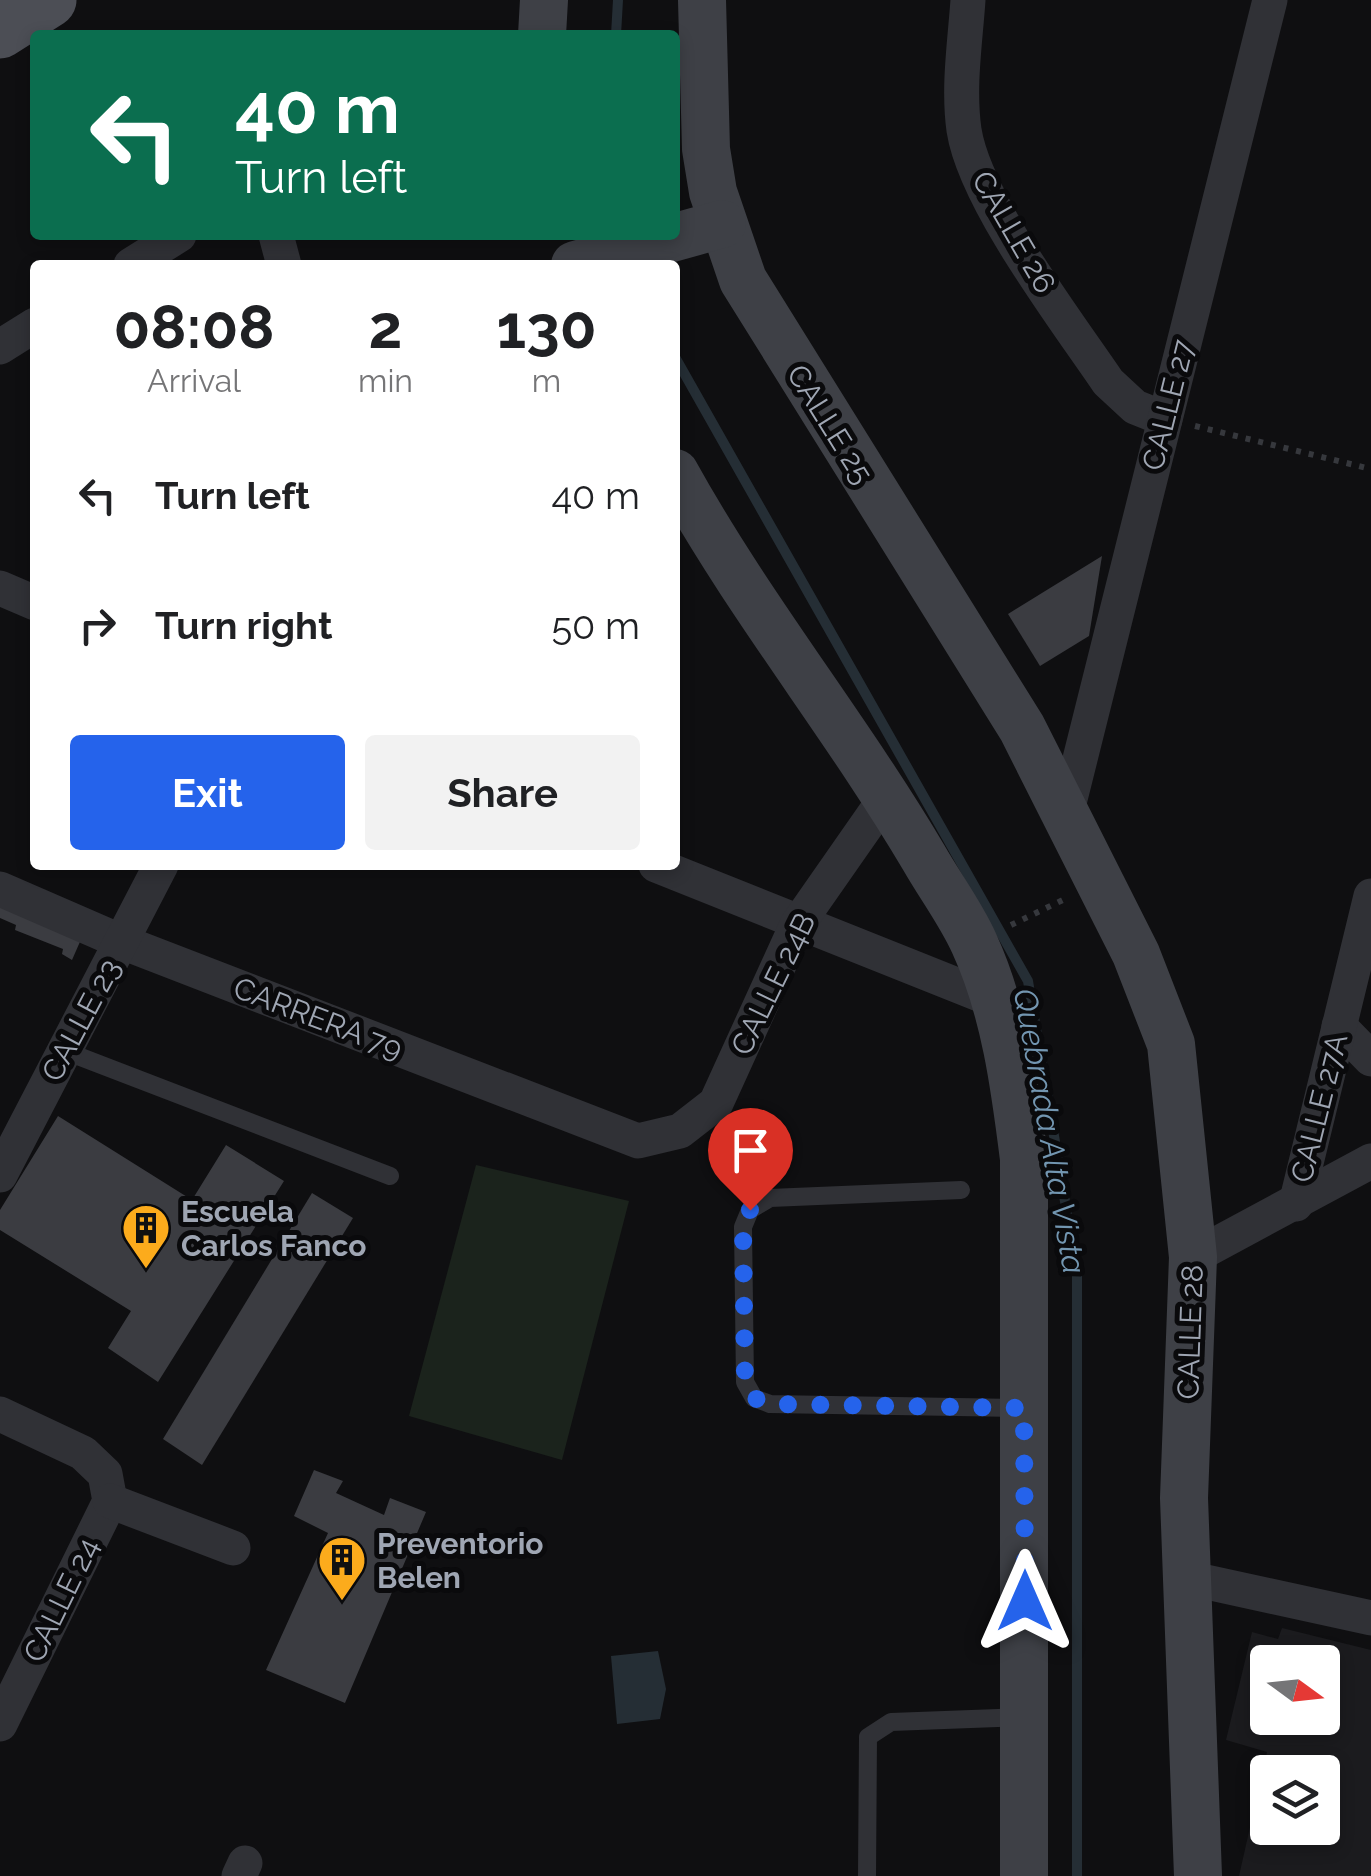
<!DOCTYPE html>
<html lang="en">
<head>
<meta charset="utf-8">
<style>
	body { margin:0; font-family:Raleway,sans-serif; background:#f2f2f2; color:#202124; height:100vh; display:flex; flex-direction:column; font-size:38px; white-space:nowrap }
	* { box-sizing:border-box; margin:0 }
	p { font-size:32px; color:#757577 }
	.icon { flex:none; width:55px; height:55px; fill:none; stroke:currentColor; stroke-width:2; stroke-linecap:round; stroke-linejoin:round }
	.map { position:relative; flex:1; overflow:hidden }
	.sheet { position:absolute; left:30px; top:260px; width:650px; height:610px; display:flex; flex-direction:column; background:#fff; border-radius:10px; box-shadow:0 5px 15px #0003 }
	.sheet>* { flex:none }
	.banner { position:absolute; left:30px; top:30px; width:650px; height:210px; border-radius:10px; box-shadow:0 5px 15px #0003; background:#0b6e4f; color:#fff; overflow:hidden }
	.needle { width:65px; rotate:105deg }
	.tools { position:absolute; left:1250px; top:1645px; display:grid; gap:20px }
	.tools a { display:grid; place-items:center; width:90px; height:90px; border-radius:10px; background:#fff; box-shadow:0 5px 15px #0003; font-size:50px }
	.pin { position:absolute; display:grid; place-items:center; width:85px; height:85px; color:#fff; margin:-102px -42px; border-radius:50% 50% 50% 0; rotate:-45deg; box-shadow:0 0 10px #0007 }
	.pin .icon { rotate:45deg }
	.me { position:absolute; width:110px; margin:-55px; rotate:0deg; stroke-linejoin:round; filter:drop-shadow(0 0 8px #0008) }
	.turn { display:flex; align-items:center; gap:35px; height:210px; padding:0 40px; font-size:45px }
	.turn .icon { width:130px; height:130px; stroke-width:2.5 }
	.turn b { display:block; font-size:70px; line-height:85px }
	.eta { display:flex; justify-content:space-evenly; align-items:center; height:170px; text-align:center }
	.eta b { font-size:60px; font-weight:700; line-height:70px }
	.action { display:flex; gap:20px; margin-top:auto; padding:20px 40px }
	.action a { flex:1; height:115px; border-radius:10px; background:#2563eb; color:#fff; font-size:40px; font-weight:700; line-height:115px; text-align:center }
	.action a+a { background:#f2f2f2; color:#202124 }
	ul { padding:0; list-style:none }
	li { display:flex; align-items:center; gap:30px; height:130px; padding:0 40px }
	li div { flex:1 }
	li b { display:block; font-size:38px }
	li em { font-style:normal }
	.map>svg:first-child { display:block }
</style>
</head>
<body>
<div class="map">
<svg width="1371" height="1876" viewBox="0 0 1371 1876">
	<rect width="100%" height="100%" fill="#0f0f11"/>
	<path fill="#1b1b1e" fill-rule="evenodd" d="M1282 1628 1371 1650V1876H1239L1267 1752 1226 1740 1252 1632 1278 1639ZM1268 1662H1322V1718H1268ZM1268 1772H1322V1828H1268Z"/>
	<path fill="#1b231c" d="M476 1165 629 1201 562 1460 409 1416Z"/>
	<path fill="#252e35" d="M658 1651 666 1689 660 1719 617 1724 611 1656Z"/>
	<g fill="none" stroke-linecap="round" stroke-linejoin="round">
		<g stroke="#252e35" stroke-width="10">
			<path d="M616 35 618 0"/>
			<path d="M675 357 1028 981 1077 1273V1876"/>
		</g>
	</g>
	<g fill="#3b3c41">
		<path d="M1102 556 1089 636 1040 666 1008 614Z"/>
		<path d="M0 893 86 928 72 960 62 954 63 949 15 930 16 925 0 918Z"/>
		<path d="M58 1116 192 1200 226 1145 284 1181 158 1382 108 1348 131 1311 0 1230V1210Z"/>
		<path d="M312 1193 353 1218 202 1465 163 1439Z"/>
		<path d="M314 1470 343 1481 336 1493 384 1515 390 1498 426 1512 345 1703 266 1670 328 1533 294 1516Z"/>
	</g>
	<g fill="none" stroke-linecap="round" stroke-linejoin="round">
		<g stroke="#36383d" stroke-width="6" stroke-dasharray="5 8" stroke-linecap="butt">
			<path d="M1195 426 1371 469"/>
			<path d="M1011 925 1067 898"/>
		</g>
		<g stroke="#303136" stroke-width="18">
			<path d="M65 1051 390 1176"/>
			<path d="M961 1190 770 1198 750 1210 743 1227 745 1382 754 1398 770 1404 1020 1408"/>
			<path d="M867 1876 868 1737 891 1722 1023 1717"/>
		</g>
		<g stroke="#303136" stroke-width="35">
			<path d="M968 0C965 43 958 87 964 130 975 201 1066 320 1108 382L1135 407 1165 419"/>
			<path d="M276 235 284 265"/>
			<path d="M131 265 179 235"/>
			<path d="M0 347 35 325"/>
			<path d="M0 588 35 603"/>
			<path d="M1067 811 1270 0"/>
			<path d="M656 865 994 1000"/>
			<path d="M0 889 122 942 638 1141 680 1131 716 1103 797 925 887 796"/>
			<path d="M1339 1026 1371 1059"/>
			<path d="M0 1175 161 865"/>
			<path d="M1296 1204 1371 896"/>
			<path d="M1193 1257 1371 1161"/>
			<path d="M0 1414 83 1453 105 1474 110 1501 0 1724"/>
			<path d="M110 1501 233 1548"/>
			<path d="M1188 1578 1371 1618"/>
			<path d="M239 1876 245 1863"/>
		</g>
		<g stroke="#3e4046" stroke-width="48">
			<path d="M702 0 706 149 713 192 743 280 1022 728 1136 954 1171 1044 1193 1257 1184 1498 1198 1876"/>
			<path d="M542 35 544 0"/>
			<path d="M575 265 722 224"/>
			<path d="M675 473C749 607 846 726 924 858 940 886 961 914 974 943 1005 1010 1015 1087 1024 1159V1876"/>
		</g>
		<path stroke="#4c4e55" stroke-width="55" d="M0 31 49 0"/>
	</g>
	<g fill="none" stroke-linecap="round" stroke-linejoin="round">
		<path stroke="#2563eb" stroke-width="18" stroke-dasharray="0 32.4" d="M750 1210 743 1227 745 1382 754 1398 770 1404 1024 1408 1025 1601"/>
	</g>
	<defs>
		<g id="building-pin" transform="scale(2.5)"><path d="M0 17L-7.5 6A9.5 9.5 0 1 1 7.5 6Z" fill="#fcab1c" stroke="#0a0a0c"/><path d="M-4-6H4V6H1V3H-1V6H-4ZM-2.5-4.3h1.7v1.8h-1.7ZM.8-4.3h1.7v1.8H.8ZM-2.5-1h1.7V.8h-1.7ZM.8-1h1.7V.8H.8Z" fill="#111"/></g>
	</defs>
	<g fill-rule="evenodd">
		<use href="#building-pin" x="146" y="1228"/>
		<use href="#building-pin" x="342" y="1560"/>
	</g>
	<g text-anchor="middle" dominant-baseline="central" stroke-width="10" stroke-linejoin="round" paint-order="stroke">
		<g font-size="30" fill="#9fa6b3" stroke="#0a0a0c">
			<text transform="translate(1014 232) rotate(60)">CALLE 26</text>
			<text transform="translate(1168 405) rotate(-76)">CALLE 27</text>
			<text transform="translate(830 424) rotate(58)">CALLE 25</text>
			<text transform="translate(773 984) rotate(-64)">CALLE 24B</text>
			<text transform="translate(318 1018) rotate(21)">CARRERA 79</text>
			<text transform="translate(81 1020) rotate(-62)">CALLE 23</text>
			<text transform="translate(1319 1108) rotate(-76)">CALLE 27A</text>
			<text transform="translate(1190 1332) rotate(-88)">CALLE 28</text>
			<text transform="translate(61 1600) rotate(-64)">CALLE 24</text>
		</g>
		<g font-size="30" font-weight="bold" fill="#9fa6b3" stroke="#0a0a0c" text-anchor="start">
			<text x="181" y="1211">Escuela<tspan x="181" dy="34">Carlos Fanco</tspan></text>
			<text x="377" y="1543">Preventorio<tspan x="377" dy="34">Belen</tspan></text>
		</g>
		<g font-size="32" font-style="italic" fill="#7396b1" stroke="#0a0a0c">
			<text transform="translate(1050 1131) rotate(80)">Quebrada Alta Vista</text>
		</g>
	</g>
</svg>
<div class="tools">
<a><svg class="needle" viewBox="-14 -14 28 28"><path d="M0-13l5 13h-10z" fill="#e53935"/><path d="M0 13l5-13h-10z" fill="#757577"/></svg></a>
<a><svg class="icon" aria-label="layers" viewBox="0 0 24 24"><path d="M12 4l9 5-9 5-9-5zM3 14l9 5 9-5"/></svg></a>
</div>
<div class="pin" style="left:750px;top:1210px;background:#d93025"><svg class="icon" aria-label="arrive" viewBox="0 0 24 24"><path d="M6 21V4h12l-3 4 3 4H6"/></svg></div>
<svg class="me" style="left:1025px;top:1601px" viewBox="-20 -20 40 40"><path d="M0-17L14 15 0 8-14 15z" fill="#2563eb" stroke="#fff" stroke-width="4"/></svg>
<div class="banner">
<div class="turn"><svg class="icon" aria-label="left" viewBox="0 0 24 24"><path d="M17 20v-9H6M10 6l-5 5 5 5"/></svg><div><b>40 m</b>Turn left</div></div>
</div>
<section class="sheet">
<div class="eta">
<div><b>08:08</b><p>Arrival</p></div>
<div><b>2</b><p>min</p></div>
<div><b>130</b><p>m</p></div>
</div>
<ul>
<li><svg class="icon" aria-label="left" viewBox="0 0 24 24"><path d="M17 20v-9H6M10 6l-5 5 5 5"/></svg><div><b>Turn left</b></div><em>40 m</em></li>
<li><svg class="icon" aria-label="right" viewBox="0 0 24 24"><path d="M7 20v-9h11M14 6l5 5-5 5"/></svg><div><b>Turn right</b></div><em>50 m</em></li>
</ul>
<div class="action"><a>Exit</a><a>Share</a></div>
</section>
</div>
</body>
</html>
